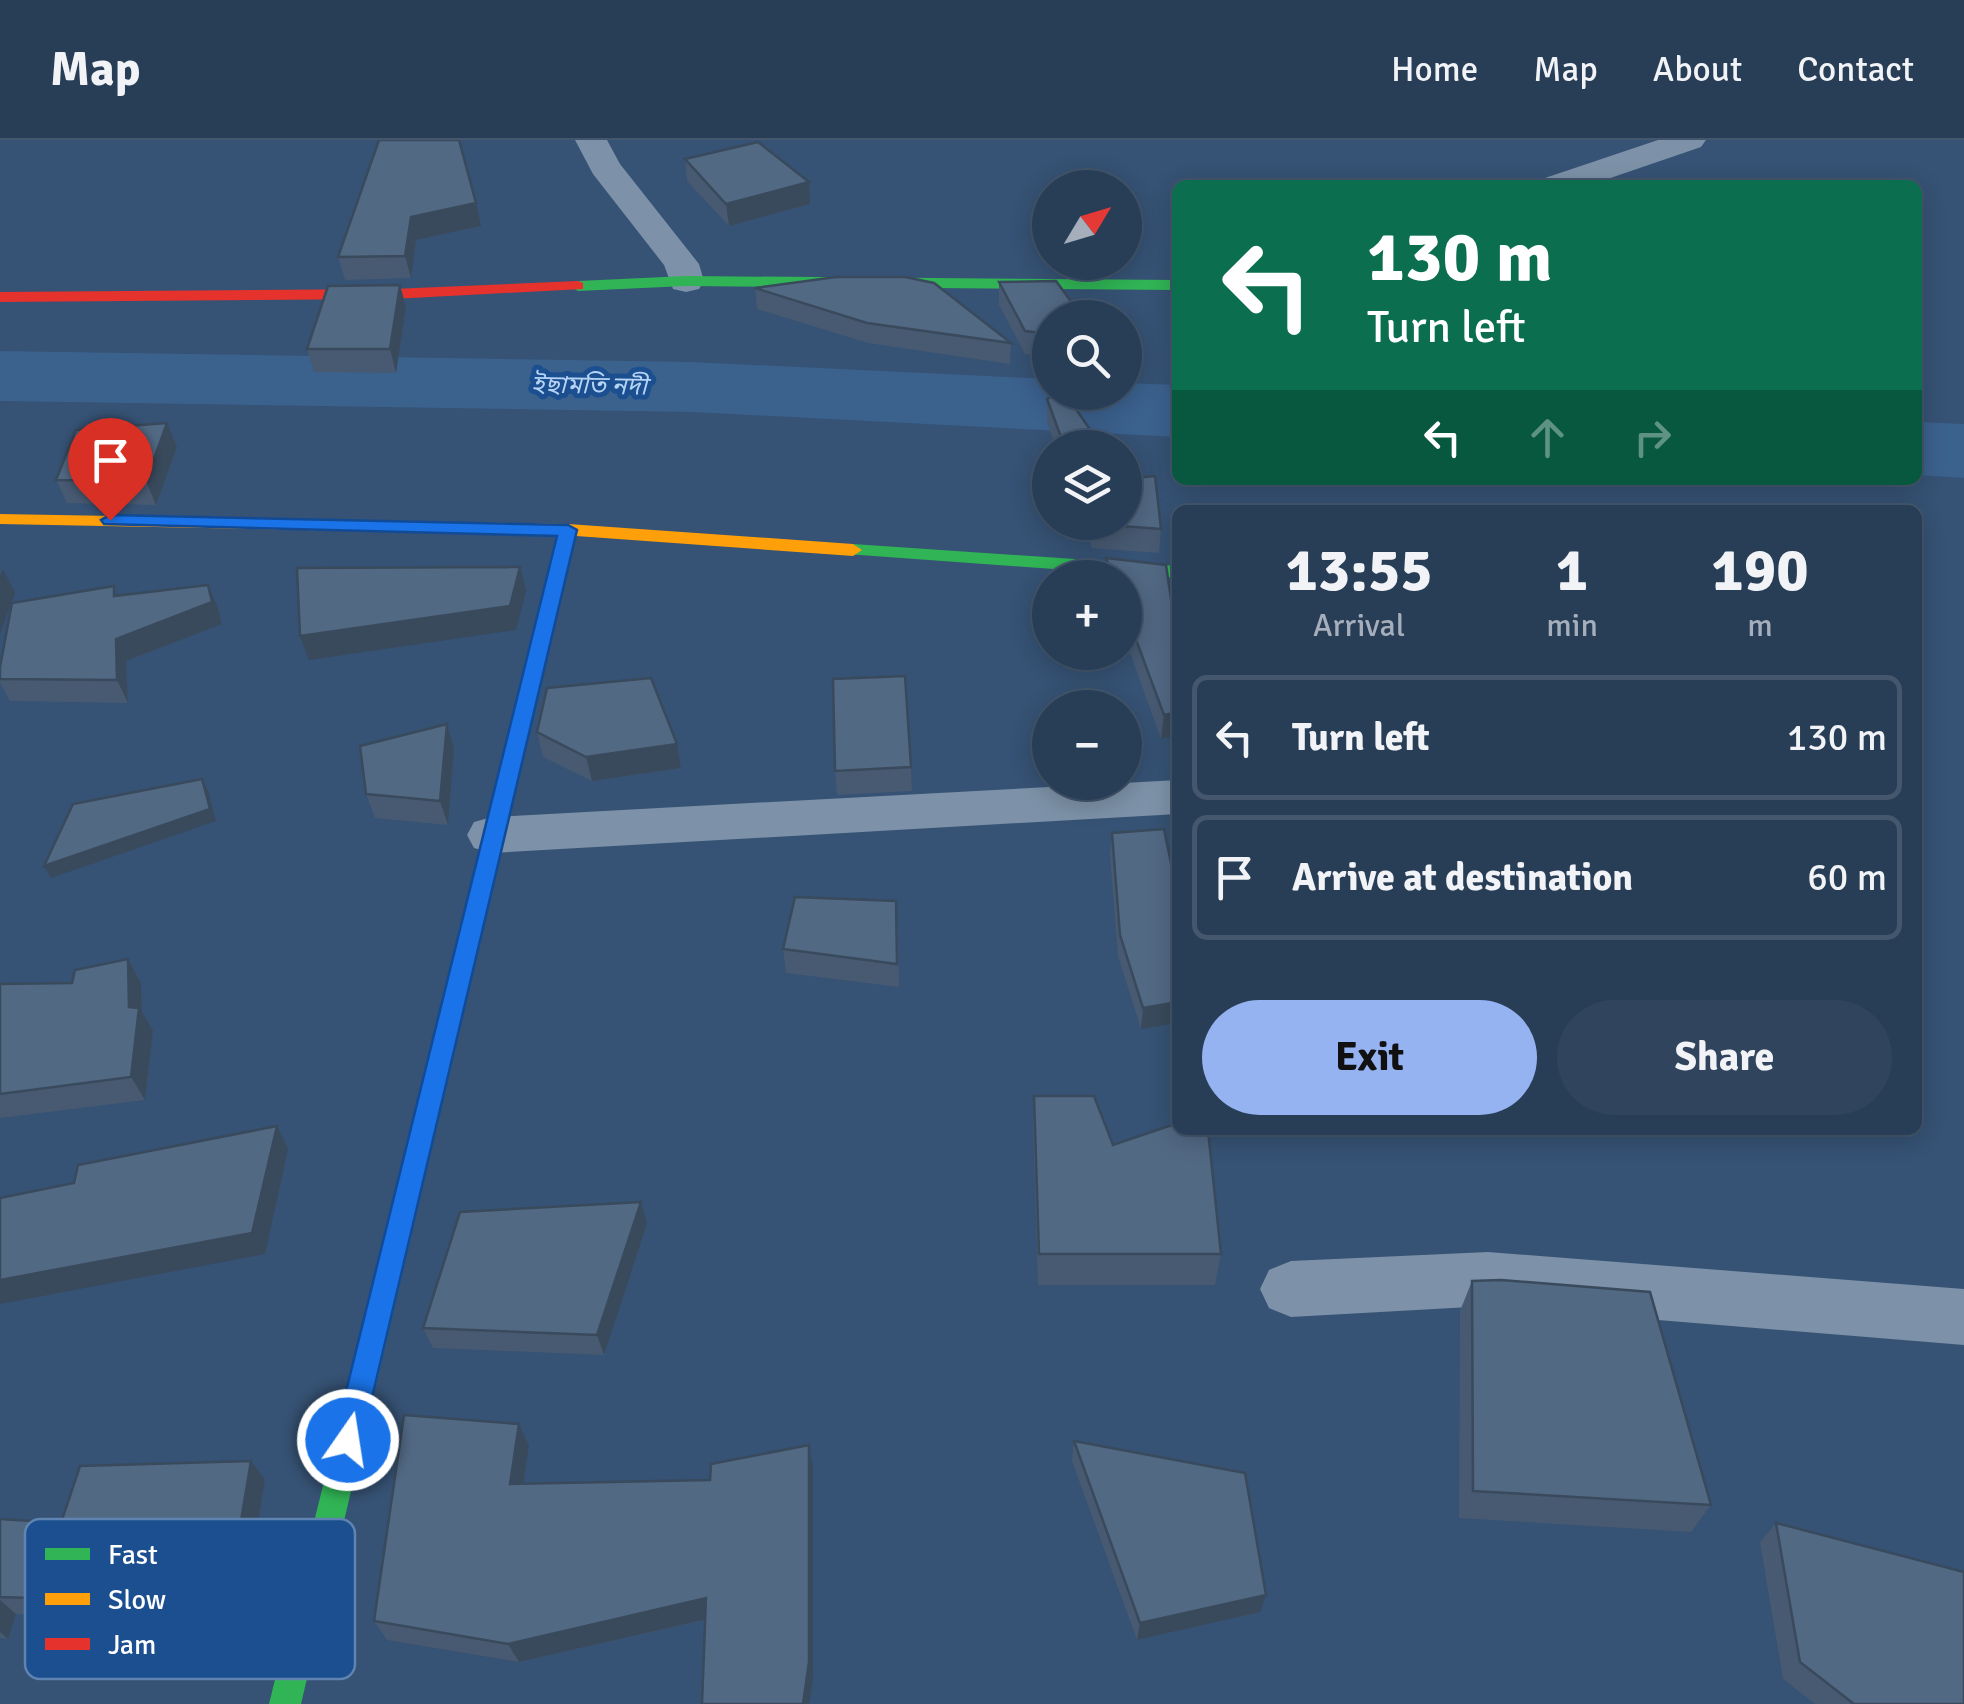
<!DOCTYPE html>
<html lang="en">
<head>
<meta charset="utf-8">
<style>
	body { margin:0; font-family:Signika,"Noto Sans Bengali",sans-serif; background:#30455d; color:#f1f3f6; height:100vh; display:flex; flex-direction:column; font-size:38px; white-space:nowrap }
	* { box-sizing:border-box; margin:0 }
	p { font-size:32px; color:#a5aeba }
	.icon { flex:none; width:55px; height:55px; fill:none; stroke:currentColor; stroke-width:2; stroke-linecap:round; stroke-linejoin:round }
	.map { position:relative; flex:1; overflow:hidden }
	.side { position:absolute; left:1172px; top:365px; width:750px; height:630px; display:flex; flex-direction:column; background:#283e57; border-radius:15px; box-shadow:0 5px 25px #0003,0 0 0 2px #44576d }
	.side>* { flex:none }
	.hud { position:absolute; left:1172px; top:40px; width:750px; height:305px; border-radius:15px; box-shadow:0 5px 25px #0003,0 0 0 2px #44576d; background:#0b6e4f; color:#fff; overflow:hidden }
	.needle { width:65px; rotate:52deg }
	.tools { position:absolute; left:1032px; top:30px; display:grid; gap:20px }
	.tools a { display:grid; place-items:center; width:110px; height:110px; border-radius:50%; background:#283e57; box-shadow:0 5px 25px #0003,0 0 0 2px #44576d; font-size:50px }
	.pin { position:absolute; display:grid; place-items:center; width:85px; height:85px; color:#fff; margin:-102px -42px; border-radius:50% 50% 50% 0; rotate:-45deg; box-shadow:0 0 10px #0007 }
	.pin .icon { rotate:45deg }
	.me { position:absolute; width:110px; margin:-55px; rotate:13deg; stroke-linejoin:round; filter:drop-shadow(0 0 8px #0008) }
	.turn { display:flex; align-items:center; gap:35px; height:210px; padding:0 30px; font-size:45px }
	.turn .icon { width:130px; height:130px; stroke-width:2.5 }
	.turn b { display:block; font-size:70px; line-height:85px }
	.lanes { display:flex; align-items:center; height:95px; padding:0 30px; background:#0003; justify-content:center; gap:50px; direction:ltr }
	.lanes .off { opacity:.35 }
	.eta { display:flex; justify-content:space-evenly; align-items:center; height:170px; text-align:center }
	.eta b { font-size:60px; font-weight:800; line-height:70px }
	.primary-button { display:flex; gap:20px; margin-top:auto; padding:20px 30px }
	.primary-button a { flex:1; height:115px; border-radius:60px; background:#95b2f1; color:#111; font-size:40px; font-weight:800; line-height:115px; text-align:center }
	.primary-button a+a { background:#30455d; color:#f1f3f6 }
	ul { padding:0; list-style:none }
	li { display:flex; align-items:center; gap:30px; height:125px; margin:0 20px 15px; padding:0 10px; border:5px solid #44576d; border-radius:15px }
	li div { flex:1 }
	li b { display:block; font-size:38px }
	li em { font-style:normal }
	header { display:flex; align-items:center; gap:60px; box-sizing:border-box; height:140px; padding:0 50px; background:#283e57; border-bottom:2px solid #44576d }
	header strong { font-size:48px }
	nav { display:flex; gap:55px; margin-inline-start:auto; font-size:35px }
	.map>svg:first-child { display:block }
</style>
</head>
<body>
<header>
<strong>Map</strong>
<nav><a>Home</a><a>Map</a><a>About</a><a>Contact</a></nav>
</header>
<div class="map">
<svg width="1964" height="1564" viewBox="0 0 1964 1564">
	<rect width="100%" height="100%" fill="#365274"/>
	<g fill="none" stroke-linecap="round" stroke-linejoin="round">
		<g fill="#3b618d" fill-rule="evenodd">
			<path d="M0 211 692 222 1050 239V252H1125V243L1178 245V297L692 272 0 261Z"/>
			<path d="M1918 282 1964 284V338L1918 335Z"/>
		</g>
		<g fill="#7d92a8" fill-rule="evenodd">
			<path d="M575 0H607L620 24 699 124 704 141 699 149 686 152 673 149 664 125 593 34Z"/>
			<path d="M1658 0H1706L1701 7 1590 45H1540L1545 38Z"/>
			<path d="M1178 640V674L492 713 474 708 467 695 474 682 492 677Z"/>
			<path d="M1488 1112 1964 1149V1205L1488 1166 1291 1177 1269 1168 1260 1149 1269 1130 1291 1121Z"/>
		</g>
		<g fill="#30b455" fill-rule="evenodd">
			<path d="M686 136 1178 140V150L686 146 578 151 570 146 578 141Z"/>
			<path d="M853 404 1178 426V438L846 414V406Z"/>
			<path d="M524 566 534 573 301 1564H269L514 573Z"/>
		</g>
		<path fill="#ff9f0a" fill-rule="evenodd" d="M0 374 568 384 853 404 862 410 853 416 576 396 534 573 524 580 514 573 558 395 0 384Z"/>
		<path fill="#e5322d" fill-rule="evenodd" d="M578 141 583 143V149L392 159 0 162V152L392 149Z"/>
	</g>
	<g fill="#475a72">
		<path d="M379 0 481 86 416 100 411 138 345 140 338 117Z"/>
		<path d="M685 19 810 64 729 86 687 41Z"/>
		<path d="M999 142 1050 178V218L1025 214 999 165Z"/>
		<path d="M400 145 406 168 396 233 314 232 307 209Z"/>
		<path d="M755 148 1011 203 1010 224 868 203 757 169Z"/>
		<path d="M1047 259 1103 308H1056L1047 282Z"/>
		<path d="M167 283 177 307 156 365 67 363 56 340Z"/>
		<path d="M1083 382H1125L1161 389 1159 413 1092 408Z"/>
		<path d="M1106 418 1166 425 1178 507V595L1161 599 1125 499V438H1105Z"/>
		<path d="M118 455 218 468 222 484 126 521 128 563 10 561 0 543V527Z"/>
		<path d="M447 584 454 608 448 685 375 678 366 654Z"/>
		<path d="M537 592 677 604 681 628 592 641 543 617Z"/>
		<path d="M911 627 912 651 837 655 835 631Z"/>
		<path d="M1164 689 1141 889 1118 816 1110 715 1112 693Z"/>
		<path d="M898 785 899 847 786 833 783 809Z"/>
		<path d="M128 819 141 843 142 872 153 891 145 960 0 978V844L72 843Z"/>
		<path d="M1034 956 1113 1005 1221 1114 1215 1145H1038L1033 988Z"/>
		<path d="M647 1084 604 1215 433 1208 423 1188Z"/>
		<path d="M1472 1141 1711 1365 1691 1392 1459 1378 1460 1171Z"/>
		<path d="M519 1284 529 1306 523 1344 710 1340 813 1327V1540L809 1564H702L705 1480 519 1522 387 1500 374 1481Z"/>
		<path d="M1074 1301 1260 1472 1137 1500 1072 1321Z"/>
		<path d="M265 1340 242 1481 16 1474 8 1499 0 1498V1379L61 1383Z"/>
		<path d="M1776 1383 1964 1564H1815L1783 1539 1760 1402Z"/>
	</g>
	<g fill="#394a5c">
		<path d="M809 42 810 64 729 86 726 64Z"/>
		<path d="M476 63 481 86 416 100 411 138 405 116 411 77Z"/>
		<path d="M400 145 406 168 396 233 390 209Z"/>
		<path d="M167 283 177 307 156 365 146 341Z"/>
		<path d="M520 427 526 451 516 490 309 520 300 496Z"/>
		<path d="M3 429 15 453 0 494V436Z"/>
		<path d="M208 445 218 468 222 484 126 521 128 563 117 540 116 499Z"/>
		<path d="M1178 572V595L1161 599 1164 575Z"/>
		<path d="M447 584 454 608 448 685 440 661Z"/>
		<path d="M677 604 681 628 592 641 586 617Z"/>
		<path d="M202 639 208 651 216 681 51 738 44 726Z"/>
		<path d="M128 819 141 843 142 872 153 891 145 960 131 937Z"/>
		<path d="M1178 862V883L1141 889 1143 868Z"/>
		<path d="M277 986 288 1009 265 1114 0 1164V1140Z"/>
		<path d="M641 1062 647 1084 604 1215 597 1195Z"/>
		<path d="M519 1284 529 1306 520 1365 510 1344Z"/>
		<path d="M809 1305 813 1327V1540L809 1564H803Z"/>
		<path d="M251 1321 265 1340 242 1481 227 1464Z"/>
		<path d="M1266 1455 1260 1472 1137 1500 1140 1483Z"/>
		<path d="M706 1458 712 1478 519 1522 508 1504Z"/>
		<path d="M0 1460 16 1474 8 1499 0 1492Z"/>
	</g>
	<g fill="#526984" stroke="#394a5c" stroke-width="2.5">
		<path d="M379 0H459L476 63 411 77 405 116 338 117Z"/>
		<path d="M758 2 809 42 726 64 685 19Z"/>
		<path d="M836 137H905L934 143 1011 203 867 183 755 148Z"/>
		<path d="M1056 141 1083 178H1050V194L1025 191 999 142Z"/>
		<path d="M400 145 390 209H307L328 146Z"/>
		<path d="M1060 252H1064L1103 308H1065L1047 259Z"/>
		<path d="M167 283 146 341 56 340 76 290Z"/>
		<path d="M1155 336 1161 389 1094 384 1093 382H1125V339Z"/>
		<path d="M1106 418 1166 425 1178 507V572L1164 575 1125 470V438H1113Z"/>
		<path d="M520 427 510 466 300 496 297 428Z"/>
		<path d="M208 445 212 462 116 499 117 540 0 539V527L12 463 114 446V456Z"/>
		<path d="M905 536 911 627 835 631 833 539Z"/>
		<path d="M651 538 677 604 586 617 537 592 547 548Z"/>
		<path d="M447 584 440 661 366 654 360 606Z"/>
		<path d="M202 639 210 669 44 726 73 664Z"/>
		<path d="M1164 689 1178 757V862L1143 868 1120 795 1112 693Z"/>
		<path d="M795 757 896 761 897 824 783 809Z"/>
		<path d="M128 819 129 867 139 868 131 937 0 954V844L72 843 75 830Z"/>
		<path d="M1034 956H1094L1113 1005 1178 983V990H1208L1221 1114H1039Z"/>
		<path d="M277 986 252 1093 0 1140V1058L74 1043 78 1025Z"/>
		<path d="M641 1062 597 1195 423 1188 460 1072Z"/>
		<path d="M1501 1140 1650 1152 1711 1365 1473 1351 1472 1141Z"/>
		<path d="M404 1275 519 1284 510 1344 710 1340 711 1324 809 1305V1522L803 1564H702L706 1458 508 1504 374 1481Z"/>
		<path d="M1074 1301 1245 1333 1266 1455 1140 1483Z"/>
		<path d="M251 1321 227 1464 0 1457V1379L61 1383 80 1326Z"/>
		<path d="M1776 1383 1964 1432V1564H1854L1800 1522Z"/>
	</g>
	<path fill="#1a73e8" stroke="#114b97" stroke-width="2.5" d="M110 375 568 385 577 390 362 1300 358 1309 348 1313 338 1309 334 1300 557 396 104 384 101 380Z"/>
	<g text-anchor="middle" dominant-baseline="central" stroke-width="10" stroke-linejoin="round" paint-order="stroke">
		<g font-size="25" font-style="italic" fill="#b5d3f5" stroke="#1b4f8f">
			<text transform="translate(589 245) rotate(1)">ইছামতি নদী</text>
		</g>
	</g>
	<rect x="25" y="1379" width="330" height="160" rx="15" fill="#1b4f8f" stroke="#5f84b1" stroke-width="2.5"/>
	<rect x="45" y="1408" width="45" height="12" fill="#30b455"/>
	<rect x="45" y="1453" width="45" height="12" fill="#ff9f0a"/>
	<rect x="45" y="1498" width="45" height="12" fill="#e5322d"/>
	<g font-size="28" fill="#fff">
		<text x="108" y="1424">Fast</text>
		<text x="108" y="1469">Slow</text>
		<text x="108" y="1514">Jam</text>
	</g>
</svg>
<div class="tools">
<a><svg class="needle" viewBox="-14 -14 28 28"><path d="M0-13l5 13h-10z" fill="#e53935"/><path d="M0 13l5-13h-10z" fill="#a5aeba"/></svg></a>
<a><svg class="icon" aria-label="search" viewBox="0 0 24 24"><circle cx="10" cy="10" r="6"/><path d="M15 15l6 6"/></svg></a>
<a><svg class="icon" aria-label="layers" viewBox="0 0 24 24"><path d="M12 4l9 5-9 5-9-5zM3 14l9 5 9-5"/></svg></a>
<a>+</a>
<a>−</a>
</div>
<div class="pin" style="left:110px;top:380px;background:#d93025"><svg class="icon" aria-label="arrive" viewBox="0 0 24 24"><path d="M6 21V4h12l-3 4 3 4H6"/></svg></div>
<svg class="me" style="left:348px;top:1300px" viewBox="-20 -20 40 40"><circle r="17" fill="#1a73e8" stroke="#fff" stroke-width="3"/><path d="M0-11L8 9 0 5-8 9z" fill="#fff"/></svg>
<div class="hud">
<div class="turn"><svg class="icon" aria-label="left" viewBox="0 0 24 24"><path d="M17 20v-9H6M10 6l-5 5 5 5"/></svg><div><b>130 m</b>Turn left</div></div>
<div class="lanes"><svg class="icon" aria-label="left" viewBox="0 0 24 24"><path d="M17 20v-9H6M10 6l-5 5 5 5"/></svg><svg class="icon off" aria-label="ahead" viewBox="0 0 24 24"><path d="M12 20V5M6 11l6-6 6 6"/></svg><svg class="icon off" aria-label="right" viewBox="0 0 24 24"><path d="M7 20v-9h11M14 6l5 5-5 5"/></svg></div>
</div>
<section class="side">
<div class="eta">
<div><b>13:55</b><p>Arrival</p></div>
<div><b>1</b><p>min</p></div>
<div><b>190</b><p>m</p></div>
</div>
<ul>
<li><svg class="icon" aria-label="left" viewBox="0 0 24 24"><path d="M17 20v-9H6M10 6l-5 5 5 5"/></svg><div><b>Turn left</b></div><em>130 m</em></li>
<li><svg class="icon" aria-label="arrive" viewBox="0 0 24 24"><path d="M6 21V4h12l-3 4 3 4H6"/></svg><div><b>Arrive at destination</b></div><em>60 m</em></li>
</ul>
<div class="primary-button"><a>Exit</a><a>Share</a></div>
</section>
</div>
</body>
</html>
